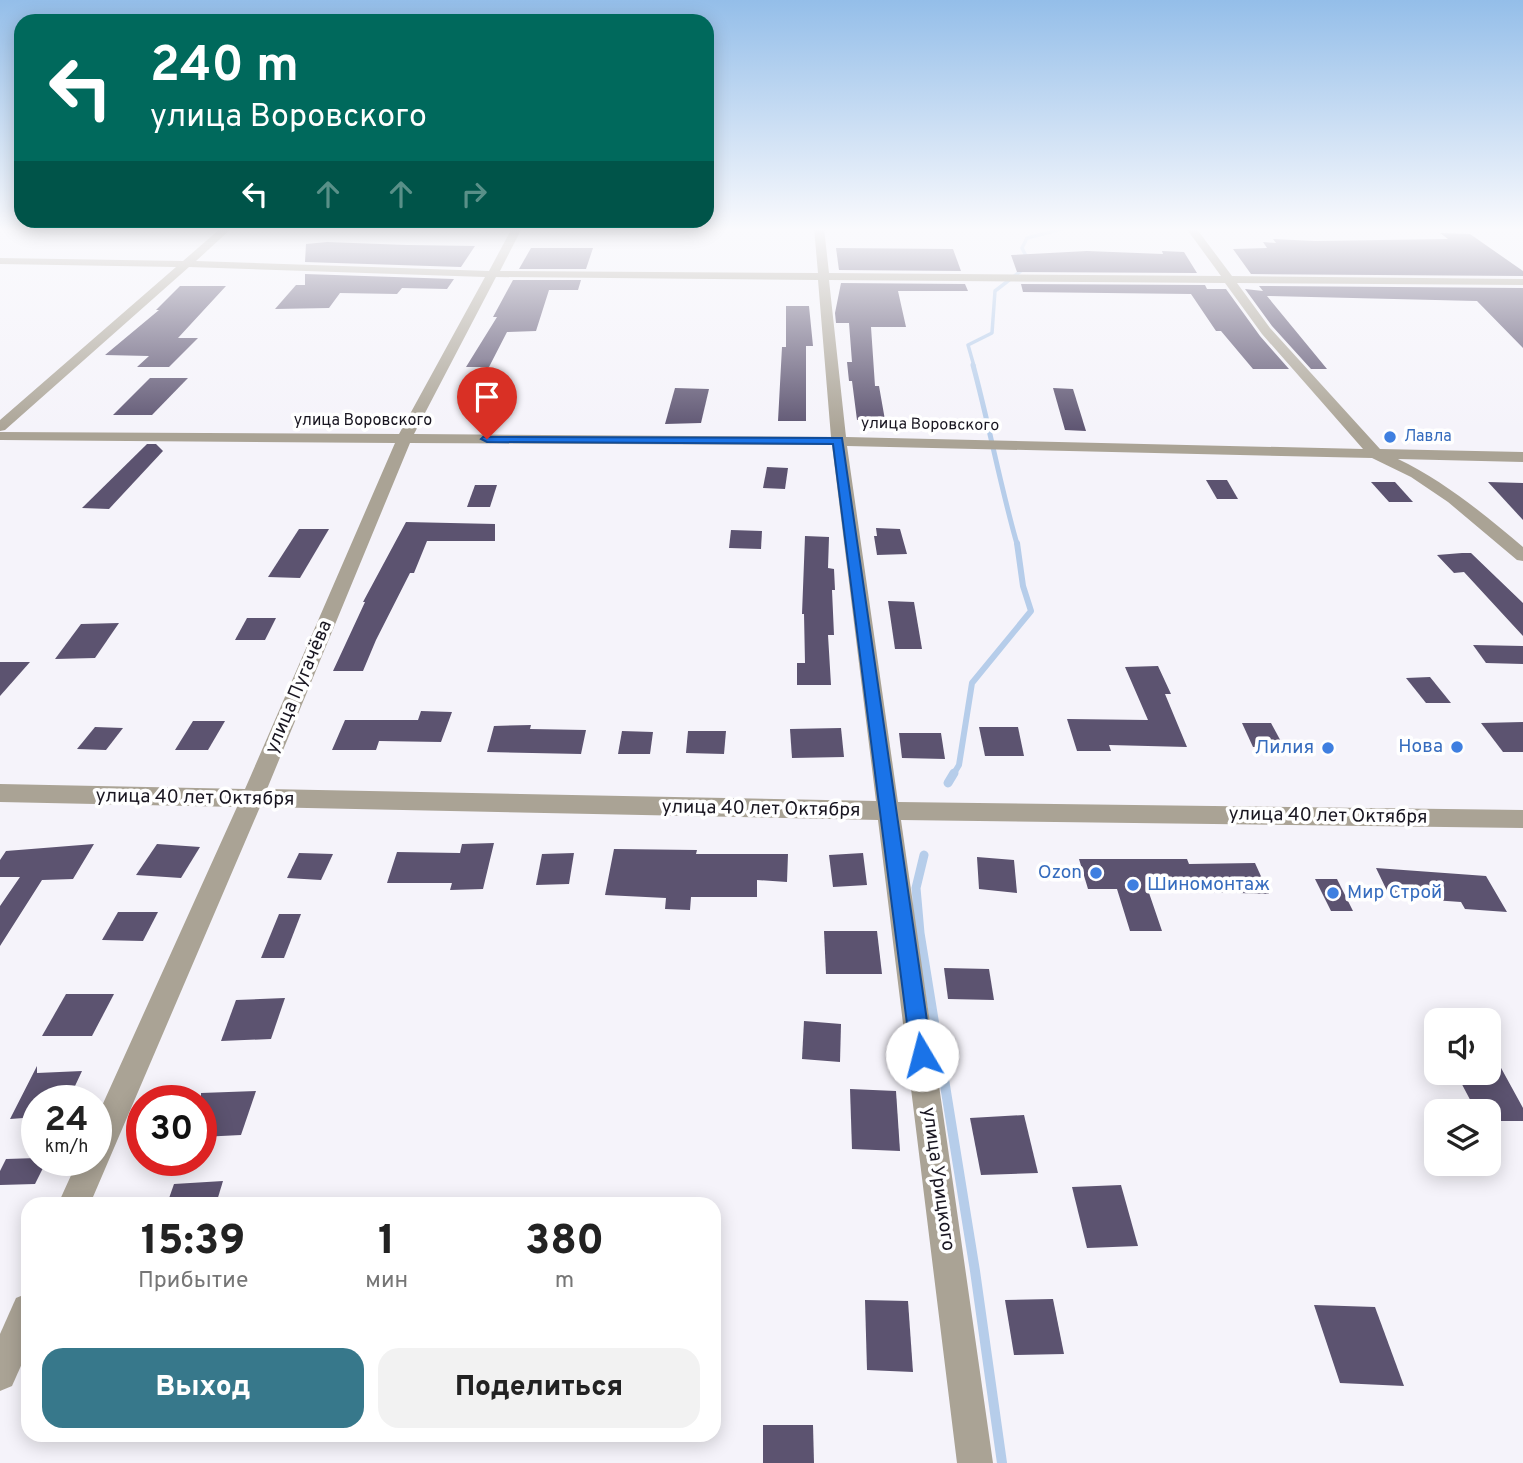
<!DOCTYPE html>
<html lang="ru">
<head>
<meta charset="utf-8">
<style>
	body { margin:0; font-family:Overpass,sans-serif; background:#f2f2f2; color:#222; height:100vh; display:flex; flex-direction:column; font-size:26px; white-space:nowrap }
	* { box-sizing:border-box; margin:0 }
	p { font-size:23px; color:#767676 }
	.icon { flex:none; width:38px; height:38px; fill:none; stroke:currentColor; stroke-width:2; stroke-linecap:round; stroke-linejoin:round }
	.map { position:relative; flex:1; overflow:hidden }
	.details { position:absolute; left:21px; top:1197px; width:700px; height:245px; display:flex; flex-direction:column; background:#fff; border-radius:21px; box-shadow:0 4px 18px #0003 }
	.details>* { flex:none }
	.banner { position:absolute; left:14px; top:14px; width:700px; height:214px; border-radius:21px; box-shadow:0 4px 18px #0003; background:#00695c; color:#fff; overflow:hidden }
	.buttons { position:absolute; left:1424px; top:1008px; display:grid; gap:14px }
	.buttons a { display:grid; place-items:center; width:77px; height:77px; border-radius:14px; background:#fff; box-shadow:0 4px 18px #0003; font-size:35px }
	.speed { position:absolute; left:21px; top:1085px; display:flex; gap:14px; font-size:35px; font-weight:700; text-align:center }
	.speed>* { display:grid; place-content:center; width:91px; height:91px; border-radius:50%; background:#fff; box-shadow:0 4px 18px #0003; line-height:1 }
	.speed small { font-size:18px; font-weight:400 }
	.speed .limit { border:10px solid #d22; background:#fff; color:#111 }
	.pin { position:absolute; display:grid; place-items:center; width:60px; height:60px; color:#fff; margin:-72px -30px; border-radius:50% 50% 50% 0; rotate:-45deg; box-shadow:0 0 7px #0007 }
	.pin .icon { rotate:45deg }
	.me { position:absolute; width:77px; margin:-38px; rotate:352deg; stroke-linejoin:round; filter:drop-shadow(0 0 5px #0008) }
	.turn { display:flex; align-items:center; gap:24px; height:147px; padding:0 21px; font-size:32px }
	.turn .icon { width:91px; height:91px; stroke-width:2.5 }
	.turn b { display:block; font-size:49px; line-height:60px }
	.lanes { display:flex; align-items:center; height:66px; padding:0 21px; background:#0003; justify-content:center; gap:35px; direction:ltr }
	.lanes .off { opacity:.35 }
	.eta { display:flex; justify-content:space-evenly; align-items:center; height:119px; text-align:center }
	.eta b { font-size:42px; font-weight:800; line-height:49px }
	.cta { display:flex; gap:14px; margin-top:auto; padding:14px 21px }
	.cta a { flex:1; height:80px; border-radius:21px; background:#37788b; color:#fff; font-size:28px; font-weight:800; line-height:80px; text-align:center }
	.cta a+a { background:#f2f2f2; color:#222 }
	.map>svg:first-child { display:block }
</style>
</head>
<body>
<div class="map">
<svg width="1523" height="1463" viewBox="0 0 1523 1463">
	<rect width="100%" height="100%" fill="#f5f3fa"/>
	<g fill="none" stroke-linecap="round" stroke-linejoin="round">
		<path stroke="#b6cdea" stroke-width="3.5" d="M974 366 968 345 992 333 995 291 1030 264 1022 248 1027 238 1066 228"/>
		<path stroke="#b6cdea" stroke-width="5" d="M973 365C989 424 1000 485 1017 544"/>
		<path stroke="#b6cdea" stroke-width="6" d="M953 775 959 765 972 683 1031 611 1023 586 1017 543"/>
		<g stroke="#b6cdea" stroke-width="9">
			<path d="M948 783 954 773"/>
			<path d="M924 855 916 888 920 933 943 1075"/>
		</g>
		<path stroke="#b6cdea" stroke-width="10" d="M943 1073 975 1271 1002 1463"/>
	</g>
	<g fill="#5c5370">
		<path d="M1440 233 1470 234 1523 271V276L1251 274 1233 249 1267 248 1263 242 1276 243 1273 239 1315 241 1448 239Z"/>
		<path d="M327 242 407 245 475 246 461 267 305 262 306 244Z"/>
		<path d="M531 248H593L586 269H519Z"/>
		<path d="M836 248 953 249 961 271 839 270Z"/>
		<path d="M1087 251 1163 254 1162 251 1184 252 1197 273 1017 272 1011 255Z"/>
		<path d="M305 274 454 279 447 289 402 288 397 294 340 293 329 308 275 309 296 285H305Z"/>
		<path d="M513 280H581L578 290H549L536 331 507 332 489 367H466L497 317H493Z"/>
		<path d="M841 283 965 284 968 291H898L906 327H871L875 386H879L885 420H857L852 381H849L847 362H852L849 323H836L835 313Z"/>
		<path d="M1021 284 1205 285 1207 289H1226L1260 336 1289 369H1253L1221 331H1216L1191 294 1023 292Z"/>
		<path d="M180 286H226L178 338H198L169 367H137L149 356 105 355 159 310H156Z"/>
		<path d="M1259 286 1523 288V348L1477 301 1267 296 1327 369H1311L1272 326 1245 289 1263 291Z"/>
		<path d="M786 306H809L813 346H806V421H778L782 347H786Z"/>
		<path d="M150 378H188L152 415H113Z"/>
		<path d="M675 388 709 389 701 423 665 424Z"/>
		<path d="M1053 388 1073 389 1086 431 1065 430Z"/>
		<path d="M147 444H156L163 451 109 509 82 508Z"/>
		<path d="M767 467 788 468 785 489 763 488Z"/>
		<path d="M1206 480H1227L1238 499H1217Z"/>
		<path d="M1371 482H1395L1413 502H1389Z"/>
		<path d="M1488 482 1523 483V520Z"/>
		<path d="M475 485H497L490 507H467Z"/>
		<path d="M406 522 495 524V541H427L414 573H410L376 640 363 671H333L365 602H363Z"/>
		<path d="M876 528 900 529 907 554 877 555 874 536H877Z"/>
		<path d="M299 529H329L300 578 268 577Z"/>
		<path d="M731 530 762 531 761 549 729 548Z"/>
		<path d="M805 536 829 537 828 568 834 569 835 590H832L834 635H828L831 685H797V663H805L804 614H802Z"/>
		<path d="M1462 553H1471L1523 603V636L1464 572 1454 573 1437 555Z"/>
		<path d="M888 601 914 602 922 649H895Z"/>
		<path d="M247 618H276L265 640H235Z"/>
		<path d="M119 623 95 658 55 659 81 624Z"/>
		<path d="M1473 645 1523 646V664L1486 663Z"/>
		<path d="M0 662H30L0 696Z"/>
		<path d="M1158 666 1171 694H1165L1187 747 1109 745 1111 751H1077L1067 719 1148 720 1125 667Z"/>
		<path d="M1430 677 1451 703H1426L1406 678Z"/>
		<path d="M421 711 452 712 441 742 379 741 376 750H332L345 720H418Z"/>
		<path d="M193 721H225L208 750H175Z"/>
		<path d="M1523 722V752H1503L1481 723Z"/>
		<path d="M1242 723H1271L1284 747H1253Z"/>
		<path d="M531 725 530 729 586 730 581 754 487 752 494 726Z"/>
		<path d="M95 727 123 728 106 750 77 749Z"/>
		<path d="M979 727H1018L1024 756H985Z"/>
		<path d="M841 728 844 757 792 758 790 729Z"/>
		<path d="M622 731 653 732 650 754H618Z"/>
		<path d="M688 731H726L724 754 686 753Z"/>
		<path d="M899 733H941L945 759 902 758Z"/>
		<path d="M494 843 483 889 450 890 452 883H387L397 852 460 853 462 844Z"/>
		<path d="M94 844 73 879 42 880 0 946V906L20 877H0V860L6 851Z"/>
		<path d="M157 844 200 847 181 878 136 875Z"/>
		<path d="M614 849 697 850 696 854H788L787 882 757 880V897H691L690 910 665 909 666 898 605 895Z"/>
		<path d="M299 853 333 854 321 880 287 878Z"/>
		<path d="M574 853 569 884 536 885 542 854Z"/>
		<path d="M863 853 867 885 833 887 829 855Z"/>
		<path d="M977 857 1014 860 1017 893 979 889Z"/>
		<path d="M1079 859H1187L1189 864 1255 863 1269 894 1148 890 1162 931H1130L1117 889H1088Z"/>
		<path d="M1376 868 1486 876 1507 912 1465 909 1461 902 1390 897Z"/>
		<path d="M1315 879H1337L1353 911H1331Z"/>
		<path d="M118 912H158L143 941 102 940Z"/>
		<path d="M279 914H301L284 958H261Z"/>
		<path d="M824 931H877L882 974H826Z"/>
		<path d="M944 968 989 969 994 1000 948 999Z"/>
		<path d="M66 994H114L92 1036H42Z"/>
		<path d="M285 998 271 1039 221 1041 236 1000Z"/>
		<path d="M804 1021 841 1024 840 1062 802 1059Z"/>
		<path d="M1489 1046 1523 1108V1121H1489V1111H1476L1456 1073H1489Z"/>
		<path d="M37 1066V1073L82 1071 68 1101H37V1117L10 1119Z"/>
		<path d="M850 1089 896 1091 900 1151 852 1149Z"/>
		<path d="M256 1091 241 1135 201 1137V1093Z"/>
		<path d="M1024 1115 1038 1173 981 1175 970 1118Z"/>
		<path d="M37 1158 47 1160 35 1184 0 1185V1171L6 1159Z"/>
		<path d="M223 1181 216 1204H167L174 1184Z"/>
		<path d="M1121 1185 1138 1246 1087 1248 1072 1187Z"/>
		<path d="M1053 1299 1064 1354 1014 1355 1005 1300Z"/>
		<path d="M865 1300 908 1301 913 1372 867 1370Z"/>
		<path d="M1314 1305 1375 1307 1404 1386 1340 1383Z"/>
		<path d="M763 1425H813L814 1463H763Z"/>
	</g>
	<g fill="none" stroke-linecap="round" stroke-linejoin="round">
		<g fill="#aaa395" fill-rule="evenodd">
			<path d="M221 228H232L196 261 489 271 512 228H522L500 271 818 273 814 228H824L829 273 1221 276 1186 228H1196L1232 276 1523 279V285L1237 283 1270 328 1380 449 1523 452V462L1398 459C1444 481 1484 514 1523 547V561L1517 560 1448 502 1411 477 1372 458 847 446 898 802 1523 810V828L901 820 993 1463H957L878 820 260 807 90 1204H58L78 1160H96V1119L237 807 0 802V784L245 789 395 443 0 440V432L399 434 485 277 189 267 5 430 0 431V420L176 267 0 264V258L183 261ZM496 277 818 280 831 437 414 434ZM829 280 1225 283 1262 334 1363 449 846 437ZM410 443 832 445 876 801 267 789Z"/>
			<path d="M28 1293V1350L12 1386 0 1391V1334L16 1298Z"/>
		</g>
	</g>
	<linearGradient id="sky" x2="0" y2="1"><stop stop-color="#94bee9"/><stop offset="0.53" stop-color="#fafafd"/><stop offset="1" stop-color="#fafafd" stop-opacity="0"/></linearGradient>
	<rect width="1523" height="433" fill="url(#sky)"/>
	<path fill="#1a73e8" stroke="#114b97" stroke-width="2" d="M483 437 842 438 932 1055 929 1063 922 1066 914 1063 911 1055 833 444 487 442 481 439Z"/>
	<g fill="#3f7fe0" stroke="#fff" stroke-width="2.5">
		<circle cx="1390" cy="437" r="7"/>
		<circle cx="1457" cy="747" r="7"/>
		<circle cx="1328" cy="748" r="7"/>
		<circle cx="1096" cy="873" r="7"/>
		<circle cx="1133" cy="885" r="7"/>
		<circle cx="1333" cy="893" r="7"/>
	</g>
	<g text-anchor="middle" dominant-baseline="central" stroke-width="7" stroke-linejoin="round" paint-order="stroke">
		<g font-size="16" fill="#191621" stroke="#fff">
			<text x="363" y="421">улица Воровского</text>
			<text transform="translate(930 425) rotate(1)">улица Воровского</text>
		</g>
		<g font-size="16" fill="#366cbe" stroke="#fff" text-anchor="start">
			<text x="1404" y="437">Лавла</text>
		</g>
		<g font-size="19" fill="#191621" stroke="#fff">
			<text transform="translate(299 687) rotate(-67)">улица Пугачёва</text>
			<text transform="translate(195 798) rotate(1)">улица 40 лет Октября</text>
			<text transform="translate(761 809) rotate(1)">улица 40 лет Октября</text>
			<text transform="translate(1328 816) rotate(1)">улица 40 лет Октября</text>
			<text transform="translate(938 1179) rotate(82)">улица Урицкого</text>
		</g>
		<g font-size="19" fill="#366cbe" stroke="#fff" text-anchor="end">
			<text x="1443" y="747">Нова</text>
			<text x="1314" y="748">Лилия</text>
			<text x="1082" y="873">Ozon</text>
			<text x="1147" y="885" text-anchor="start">Шиномонтаж</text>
			<text x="1347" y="893" text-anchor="start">Мир Строй</text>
		</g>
	</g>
</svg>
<div class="buttons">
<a><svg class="icon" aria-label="sound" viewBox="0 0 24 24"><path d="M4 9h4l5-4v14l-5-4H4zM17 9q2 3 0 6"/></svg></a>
<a><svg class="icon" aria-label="layers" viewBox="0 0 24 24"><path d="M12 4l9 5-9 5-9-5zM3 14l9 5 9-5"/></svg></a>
</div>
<div class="speed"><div>24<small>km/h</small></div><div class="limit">30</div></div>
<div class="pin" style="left:487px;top:439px;background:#d93025"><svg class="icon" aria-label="arrive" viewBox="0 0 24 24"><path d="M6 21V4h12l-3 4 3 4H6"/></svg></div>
<svg class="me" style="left:922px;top:1055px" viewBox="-20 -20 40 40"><circle r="19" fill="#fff"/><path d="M0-13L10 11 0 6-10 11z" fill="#1a73e8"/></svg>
<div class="banner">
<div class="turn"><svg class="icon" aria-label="left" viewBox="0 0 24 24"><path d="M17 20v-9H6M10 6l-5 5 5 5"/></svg><div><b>240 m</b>улица Воровского</div></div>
<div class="lanes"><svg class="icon" aria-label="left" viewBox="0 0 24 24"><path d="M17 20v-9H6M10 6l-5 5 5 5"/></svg><svg class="icon off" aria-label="ahead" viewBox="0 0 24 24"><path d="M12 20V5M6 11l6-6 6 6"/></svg><svg class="icon off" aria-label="ahead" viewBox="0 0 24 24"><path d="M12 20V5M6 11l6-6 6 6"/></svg><svg class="icon off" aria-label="right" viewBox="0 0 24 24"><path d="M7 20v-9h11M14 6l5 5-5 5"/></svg></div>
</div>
<section class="details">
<div class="eta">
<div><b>15:39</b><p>Прибытие</p></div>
<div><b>1</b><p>мин</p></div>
<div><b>380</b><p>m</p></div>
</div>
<div class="cta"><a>Выход</a><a>Поделиться</a></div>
</section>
</div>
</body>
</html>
